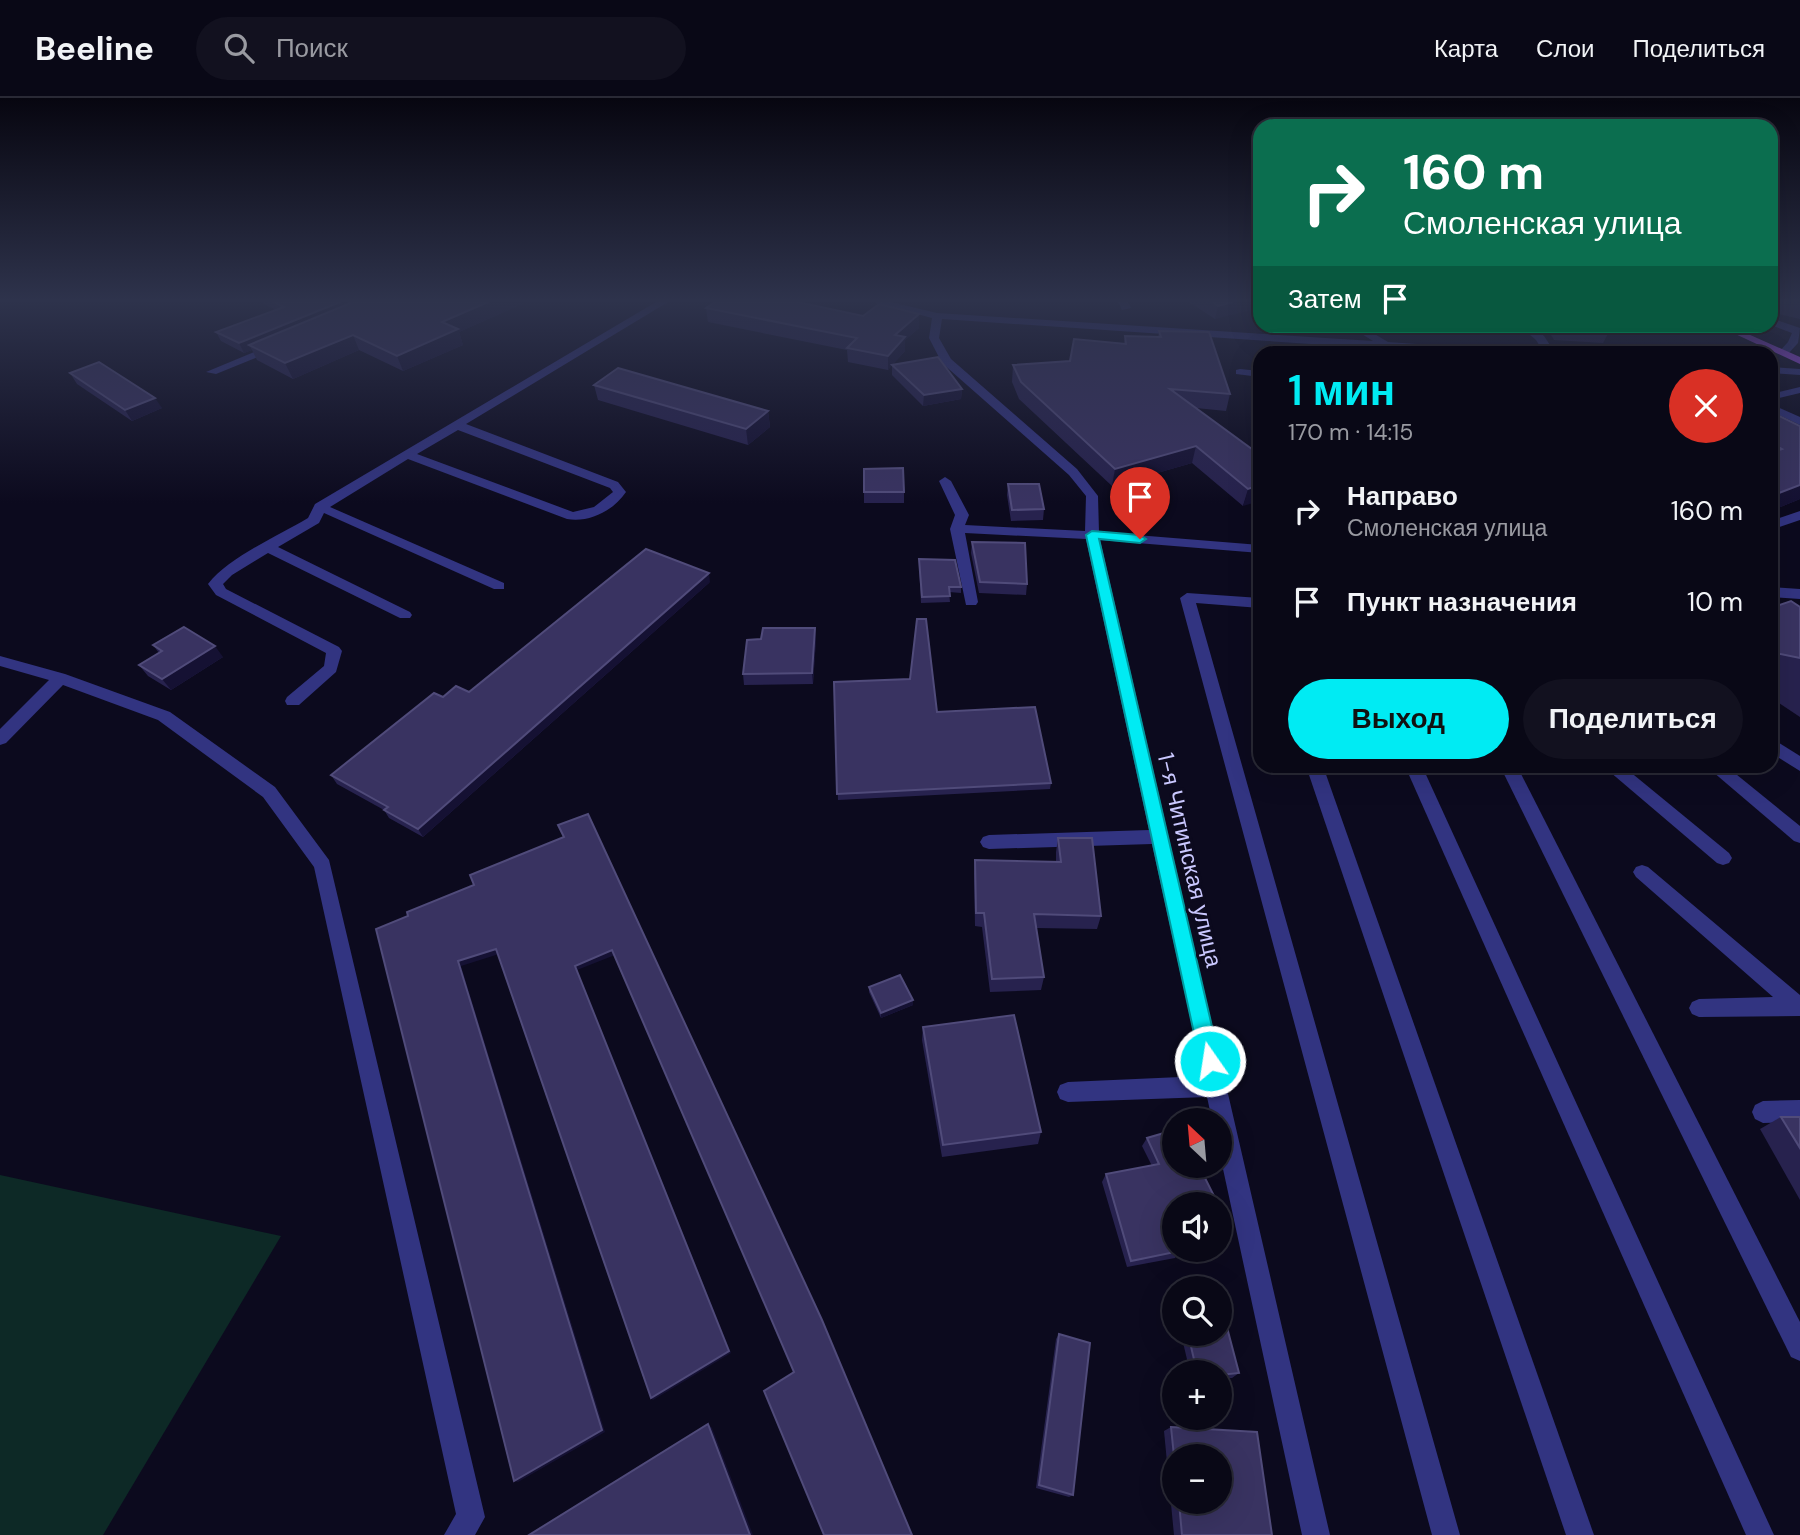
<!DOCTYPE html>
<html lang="ru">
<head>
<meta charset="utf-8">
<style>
	body { margin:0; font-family:"DM Sans",sans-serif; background:#12111f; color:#f1f3f6; height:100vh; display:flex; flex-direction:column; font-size:26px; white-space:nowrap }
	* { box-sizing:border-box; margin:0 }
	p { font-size:23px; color:#999aa1 }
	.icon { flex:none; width:38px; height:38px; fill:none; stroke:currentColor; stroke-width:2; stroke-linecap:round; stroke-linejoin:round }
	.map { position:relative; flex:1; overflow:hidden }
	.sheet { position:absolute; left:1253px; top:248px; width:525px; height:427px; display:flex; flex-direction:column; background:#090816; border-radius:21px; box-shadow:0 7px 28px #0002,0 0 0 2px #292935 }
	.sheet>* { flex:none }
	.guide { position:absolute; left:1253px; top:21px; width:525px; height:214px; border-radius:21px; box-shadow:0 7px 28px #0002,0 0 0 2px #292935; background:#0b6e4f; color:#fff; overflow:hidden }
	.needle { width:46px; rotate:334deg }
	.controls { position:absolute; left:1162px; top:1010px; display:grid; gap:14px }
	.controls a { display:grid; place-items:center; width:70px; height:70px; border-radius:50%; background:#090816; box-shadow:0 7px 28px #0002,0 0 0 2px #292935; font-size:35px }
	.pin { position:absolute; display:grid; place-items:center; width:60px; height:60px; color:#fff; margin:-72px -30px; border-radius:50% 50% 50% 0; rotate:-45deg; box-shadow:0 0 7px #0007 }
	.pin .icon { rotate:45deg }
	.me { position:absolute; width:77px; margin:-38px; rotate:347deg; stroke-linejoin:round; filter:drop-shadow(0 0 5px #0008) }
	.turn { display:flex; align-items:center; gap:24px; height:147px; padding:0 35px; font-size:32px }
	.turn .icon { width:91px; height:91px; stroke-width:2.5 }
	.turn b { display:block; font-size:49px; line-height:60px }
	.then { display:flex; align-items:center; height:66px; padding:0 35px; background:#0003; gap:14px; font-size:26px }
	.round { display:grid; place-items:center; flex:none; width:74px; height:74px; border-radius:37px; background:#12111f }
	.head { display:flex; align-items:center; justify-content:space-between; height:119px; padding:0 35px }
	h1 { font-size:42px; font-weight:600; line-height:52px; color:#00ebf3 }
	.button { display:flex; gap:14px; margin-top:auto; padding:14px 35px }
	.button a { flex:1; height:80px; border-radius:42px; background:#00ebf3; color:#111; font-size:28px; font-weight:600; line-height:80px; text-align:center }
	.button a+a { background:#12111f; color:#f1f3f6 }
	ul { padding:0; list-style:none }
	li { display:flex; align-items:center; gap:21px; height:91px; padding:0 35px }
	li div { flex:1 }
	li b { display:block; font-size:26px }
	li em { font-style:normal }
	header { display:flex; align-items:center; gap:42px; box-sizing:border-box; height:98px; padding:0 35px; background:#090816; border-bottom:2px solid #292935 }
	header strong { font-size:33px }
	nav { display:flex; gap:38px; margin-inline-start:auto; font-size:24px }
	.search { width:490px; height:63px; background:#12111f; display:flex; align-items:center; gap:18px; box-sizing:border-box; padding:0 24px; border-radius:38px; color:#999aa1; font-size:26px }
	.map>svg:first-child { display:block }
</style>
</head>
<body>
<header>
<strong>Beeline</strong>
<div class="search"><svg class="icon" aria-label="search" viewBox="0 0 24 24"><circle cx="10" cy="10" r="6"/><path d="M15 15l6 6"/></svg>Поиск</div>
<nav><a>Карта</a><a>Слои</a><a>Поделиться</a></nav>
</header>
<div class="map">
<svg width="1800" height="1437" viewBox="0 0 1800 1437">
	<rect width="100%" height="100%" fill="#0c0a1e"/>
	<path fill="#0d2926" d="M0 1077 281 1138 103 1437H0Z"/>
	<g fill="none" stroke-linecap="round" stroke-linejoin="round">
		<g fill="#323481" fill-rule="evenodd">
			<path d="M656 204H668L466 326 618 384 626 394C614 412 590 425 567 421L408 361 330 409 504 485V491H494L324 415 319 425 278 449 410 514 412 517 410 520H400L268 455 232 477 223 486 226 491 339 549 342 553 336 574 299 607H287L285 603 287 599 324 568 326 555 216 497 208 486C229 459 278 438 308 420L315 406ZM458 332 610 390 613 394 594 409 573 414 417 356Z"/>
			<path d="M873 204H891L937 215 1373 243 1349 228H1361L1388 244 1517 253 1522 256H1460L942 221 939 240 951 261 1077 371 1098 398 1099 434 1260 447V455L1100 442 1330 1437H1302L1220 1057V1022H1212L1207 999 1068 1004 1060 1001 1057 994 1060 987 1068 984 1203 978 1152 746 989 751 983 749 980 744 983 739 989 737 1149 732 1086 441 965 435 978 504 976 507H966L950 431 955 417 939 383 945 379 951 383 969 417 965 427 1085 433 1086 398 1069 377 942 265 929 240 932 220Z"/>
			<path d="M1118 204H1128L1131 210 1122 212Z"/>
			<path d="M1771 220 1800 230 1798 245 1787 257 1778 255 1788 244 1792 235 1771 227Z"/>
			<path d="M1520 228H1531L1544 238 1556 256H1545L1536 242Z"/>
			<path d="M276 245 281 248 280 250 216 276 206 274Z"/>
			<path d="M1771 269 1800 271V277L1771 275Z"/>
			<path d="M1240 271 1260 273V279L1236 276V272Z"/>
			<path d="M1800 289V295L1771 302V296Z"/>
			<path d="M1771 306 1800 319V327L1771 313Z"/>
			<path d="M1800 413V422L1771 432V423Z"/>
			<path d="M1771 489 1800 491V501L1771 499Z"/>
			<path d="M1187 495 1260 500V510L1196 505 1460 1437H1432L1180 500Z"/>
			<path d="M0 558 65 576 170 614 275 689 329 762 485 1419 475 1437H444L456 1416 314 769 263 699 158 622 63 587 6 645 0 647V631L49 582 0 568Z"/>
			<path d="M1771 640 1800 658V673L1771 655Z"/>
			<path d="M1306 668H1323L1594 1437H1566Z"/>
			<path d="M1405 668H1422L1774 1437H1746Z"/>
			<path d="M1500 668H1517L1800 1224V1263L1791 1259Z"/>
			<path d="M1603 668H1623L1729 755 1732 760 1729 765 1723 767 1717 765Z"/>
			<path d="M1706 668H1726L1800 728V745L1794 743Z"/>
			<path d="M1642 767 1648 769 1800 897V918L1699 919 1692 916 1689 910 1692 904 1699 901 1773 899 1636 779 1633 774 1636 769Z"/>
			<path d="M1800 1002V1024L1763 1025 1755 1021 1752 1014 1755 1007 1763 1003Z"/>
		</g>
		<path fill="#b14fff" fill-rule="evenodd" d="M1718 228H1730L1800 259V266Z"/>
	</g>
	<g fill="#27224e" fill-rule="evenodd">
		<path d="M260 204H526L459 234 463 247 403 273 359 252 293 281 257 262 252 252 244 255 221 243 216 234 276 212Z"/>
		<path d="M1189 204H1260L1215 221Z"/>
		<path d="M1771 204H1800V221L1771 214Z"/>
		<path d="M706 210 863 218 919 216V230L905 242V253L892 267 962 291 961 301 923 308 892 277V267L888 272 848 264 847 252 708 224Z"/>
		<path d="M1546 228H1608L1610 232 1603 245 1554 242Z"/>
		<path d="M1159 233 1230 296 1226 313 1196 310 1260 357 1243 408 1192 365 1112 388 1019 301 1012 284 1013 267 1070 263 1124 246 1125 238 1158 239Z"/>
		<path d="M70 275 162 310 132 323 77 286Z"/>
		<path d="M594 287 768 313 770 329 748 347 598 302Z"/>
		<path d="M1771 314 1800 328V401L1771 413Z"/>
		<path d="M864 371 904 394V405H864Z"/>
		<path d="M1008 386 1044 411 1043 422 1011 423 1007 397Z"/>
		<path d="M972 444 1027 486 1026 497 979 495 971 455Z"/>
		<path d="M919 467 961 489V495L949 494 950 504 921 505Z"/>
		<path d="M710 484 423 739 389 720 384 712 337 686 331 677 443 599 469 594Z"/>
		<path d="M1800 509V619L1779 605 1771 603V510Z"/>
		<path d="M816 541 813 586 744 587 743 576Z"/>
		<path d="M153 547 223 559 171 592 148 578 139 567 159 555Z"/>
		<path d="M834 584 937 614 1051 685 1050 691 838 702Z"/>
		<path d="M1058 740 1101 818 1097 831 1036 830 1044 879 1041 892 990 894 982 829 975 828 974 776 975 762 1056 764V754Z"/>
		<path d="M869 889 913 902V907L881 920 869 894Z"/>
		<path d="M923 929 1041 1034 1038 1046 942 1059 922 942Z"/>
		<path d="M1781 1019H1800V1102L1760 1031Z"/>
		<path d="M1147 1040 1218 1106H1174V1152L1180 1153 1175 1160 1127 1169 1102 1084 1106 1076 1152 1068 1142 1048Z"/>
		<path d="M1059 1236 1073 1397 1069 1399 1036 1390 1056 1241Z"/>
		<path d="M1181 1236H1220L1239 1275 1232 1280 1220 1281V1274H1190Z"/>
		<path d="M1171 1329 1272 1437H1174L1164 1333ZM1174 1358 1220 1404H1174Z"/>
	</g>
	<g fill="#151133">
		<path d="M340 204H367L249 247 252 252 244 255 239 245Z"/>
		<path d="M488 204H526L459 234 463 247 403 273 397 258 442 224Z"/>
		<path d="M1233 204H1260V210L1215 221 1218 208Z"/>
		<path d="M919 216V230L905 242V253L888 272V258L895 237Z"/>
		<path d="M353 237 359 252 293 281 285 265Z"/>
		<path d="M962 291 961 301 923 308 924 297Z"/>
		<path d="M155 300 162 310 132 323 125 312Z"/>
		<path d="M768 313 770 329 748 347 746 331Z"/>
		<path d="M1196 348 1192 365 1112 388 1115 371Z"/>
		<path d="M1260 387V403L1243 408 1248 391Z"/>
		<path d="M1800 387V401L1771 413V398Z"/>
		<path d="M709 475 710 484 423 739 418 731Z"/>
		<path d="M815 530 816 541 813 586 812 575Z"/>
		<path d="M215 548 223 559 171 592 162 581Z"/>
		<path d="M496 851 499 856 461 868 605 1334 518 1384 514 1383 458 863Z"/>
		<path d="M612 852 615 857 577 872 731 1255 653 1302 651 1300 575 868Z"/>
		<path d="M913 902V907L881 920V915Z"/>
		<path d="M708 1326 712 1330 753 1437H750Z"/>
	</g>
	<g fill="#393361" stroke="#504b7a" stroke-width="2">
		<path d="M274 204H340L239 245 216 234 284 209Z"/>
		<path d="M353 204H488L442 224 458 231 397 258 353 237 285 265 249 247Z"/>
		<path d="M715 204H798L863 218 879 206 919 216 895 237 905 239 888 258 847 250 857 240 706 210Z"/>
		<path d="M1213 204H1233L1218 208Z"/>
		<path d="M1560 228H1608L1610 232 1561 229Z"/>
		<path d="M1159 233 1209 234 1230 296 1170 291 1260 357V387L1248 391 1196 348 1115 371 1021 284 1013 267 1070 263 1074 241 1126 246 1125 238 1161 239Z"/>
		<path d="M1407 252 1474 256H1408Z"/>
		<path d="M938 259 962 291 924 297 892 267Z"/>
		<path d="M99 264 155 300 125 312 70 275Z"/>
		<path d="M618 270 768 313 746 331 594 287Z"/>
		<path d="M1771 314 1800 328V387L1771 398V355L1782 351 1771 345Z"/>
		<path d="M903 370 904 394H864V371Z"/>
		<path d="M1008 386H1039L1044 411 1012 412Z"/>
		<path d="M972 444 1025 445 1027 486 980 484Z"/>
		<path d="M646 451 709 475 418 731 384 712 388 709 331 677 434 595 443 599 456 588 469 594Z"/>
		<path d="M919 461 955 462 961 489H949L950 498 922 499Z"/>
		<path d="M1791 503 1800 509V560L1776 555 1774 532 1771 530V510Z"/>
		<path d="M917 521H926L937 614 1035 609 1051 685 837 696 834 584 910 581Z"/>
		<path d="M184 529 215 548 162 581 139 567 162 553 153 547Z"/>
		<path d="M763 530H815L812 575 743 576 747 542 761 541Z"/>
		<path d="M588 716 822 1222 912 1437H824L764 1293 794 1274 612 852 575 868 729 1253 651 1300 496 851 458 863 602 1332 514 1383 376 831 408 818 407 814 474 787 470 777 564 739 558 727Z"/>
		<path d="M1058 740H1092L1101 818 1034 816 1044 879 992 881 984 815H976L975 762 1061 764Z"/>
		<path d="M900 877 913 902 881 915 869 889Z"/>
		<path d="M1014 917 1041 1034 943 1047 923 929Z"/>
		<path d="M1781 1019H1800V1050Z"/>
		<path d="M1174 1032V1068H1199L1218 1106H1174V1132L1173 1133 1174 1137V1152H1179L1180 1153 1131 1163 1106 1076 1159 1066 1147 1040Z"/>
		<path d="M1220 1203 1239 1275 1220 1277V1274H1197L1188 1236H1220Z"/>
		<path d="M1059 1236 1090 1245 1073 1397 1039 1387Z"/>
		<path d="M708 1326 750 1437H529Z"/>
		<path d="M1171 1329 1257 1334 1272 1437H1182L1179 1404H1220V1358H1174Z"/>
	</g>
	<linearGradient id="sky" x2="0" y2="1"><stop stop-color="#070610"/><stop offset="0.5" stop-color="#2e334c"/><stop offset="1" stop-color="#2e334c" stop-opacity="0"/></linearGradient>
	<rect width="1800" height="405" fill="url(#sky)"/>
	<path fill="#00ebf3" stroke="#00999e" stroke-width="2" d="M1092 433 1140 437 1146 441 1140 445 1099 441 1220 963 1217 969 1210 972 1203 969 1200 963 1086 437Z"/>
	<g text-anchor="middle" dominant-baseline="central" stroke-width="6" stroke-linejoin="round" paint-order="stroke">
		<g font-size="23" fill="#cac8ff" stroke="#0c0a1e">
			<text transform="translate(1190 762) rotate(77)">1-я Читинская улица</text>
		</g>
	</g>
</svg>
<div class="controls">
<a><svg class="needle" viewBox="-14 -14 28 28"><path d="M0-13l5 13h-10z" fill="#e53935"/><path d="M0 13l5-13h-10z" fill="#999aa1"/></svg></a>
<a><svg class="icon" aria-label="sound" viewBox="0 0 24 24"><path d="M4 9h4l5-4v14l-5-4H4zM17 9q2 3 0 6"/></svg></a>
<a><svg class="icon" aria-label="search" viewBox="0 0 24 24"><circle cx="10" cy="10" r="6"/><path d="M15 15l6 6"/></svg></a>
<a>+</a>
<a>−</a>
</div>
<div class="pin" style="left:1140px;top:441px;background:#d93025"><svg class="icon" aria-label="arrive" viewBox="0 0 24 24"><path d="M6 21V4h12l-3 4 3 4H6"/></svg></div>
<svg class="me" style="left:1210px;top:963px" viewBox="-20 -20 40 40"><circle r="17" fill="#00ebf3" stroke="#fff" stroke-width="3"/><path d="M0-11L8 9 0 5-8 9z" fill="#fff"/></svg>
<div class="guide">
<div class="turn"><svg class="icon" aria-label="right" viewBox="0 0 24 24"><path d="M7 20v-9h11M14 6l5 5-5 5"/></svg><div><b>160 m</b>Смоленская улица</div></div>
<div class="then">Затем<svg class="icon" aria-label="arrive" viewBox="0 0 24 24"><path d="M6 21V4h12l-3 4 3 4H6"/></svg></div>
</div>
<section class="sheet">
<div class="head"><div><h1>1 мин</h1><p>170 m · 14:15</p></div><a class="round" style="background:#d93025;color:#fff"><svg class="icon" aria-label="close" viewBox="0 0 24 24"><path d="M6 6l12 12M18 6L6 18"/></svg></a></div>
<ul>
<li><svg class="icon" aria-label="right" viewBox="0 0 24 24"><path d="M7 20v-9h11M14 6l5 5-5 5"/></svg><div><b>Направо</b><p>Смоленская улица</p></div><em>160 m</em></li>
<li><svg class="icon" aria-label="arrive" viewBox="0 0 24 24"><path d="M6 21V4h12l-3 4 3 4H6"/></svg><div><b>Пункт назначения</b></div><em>10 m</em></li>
</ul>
<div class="button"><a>Выход</a><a>Поделиться</a></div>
</section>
</div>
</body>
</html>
